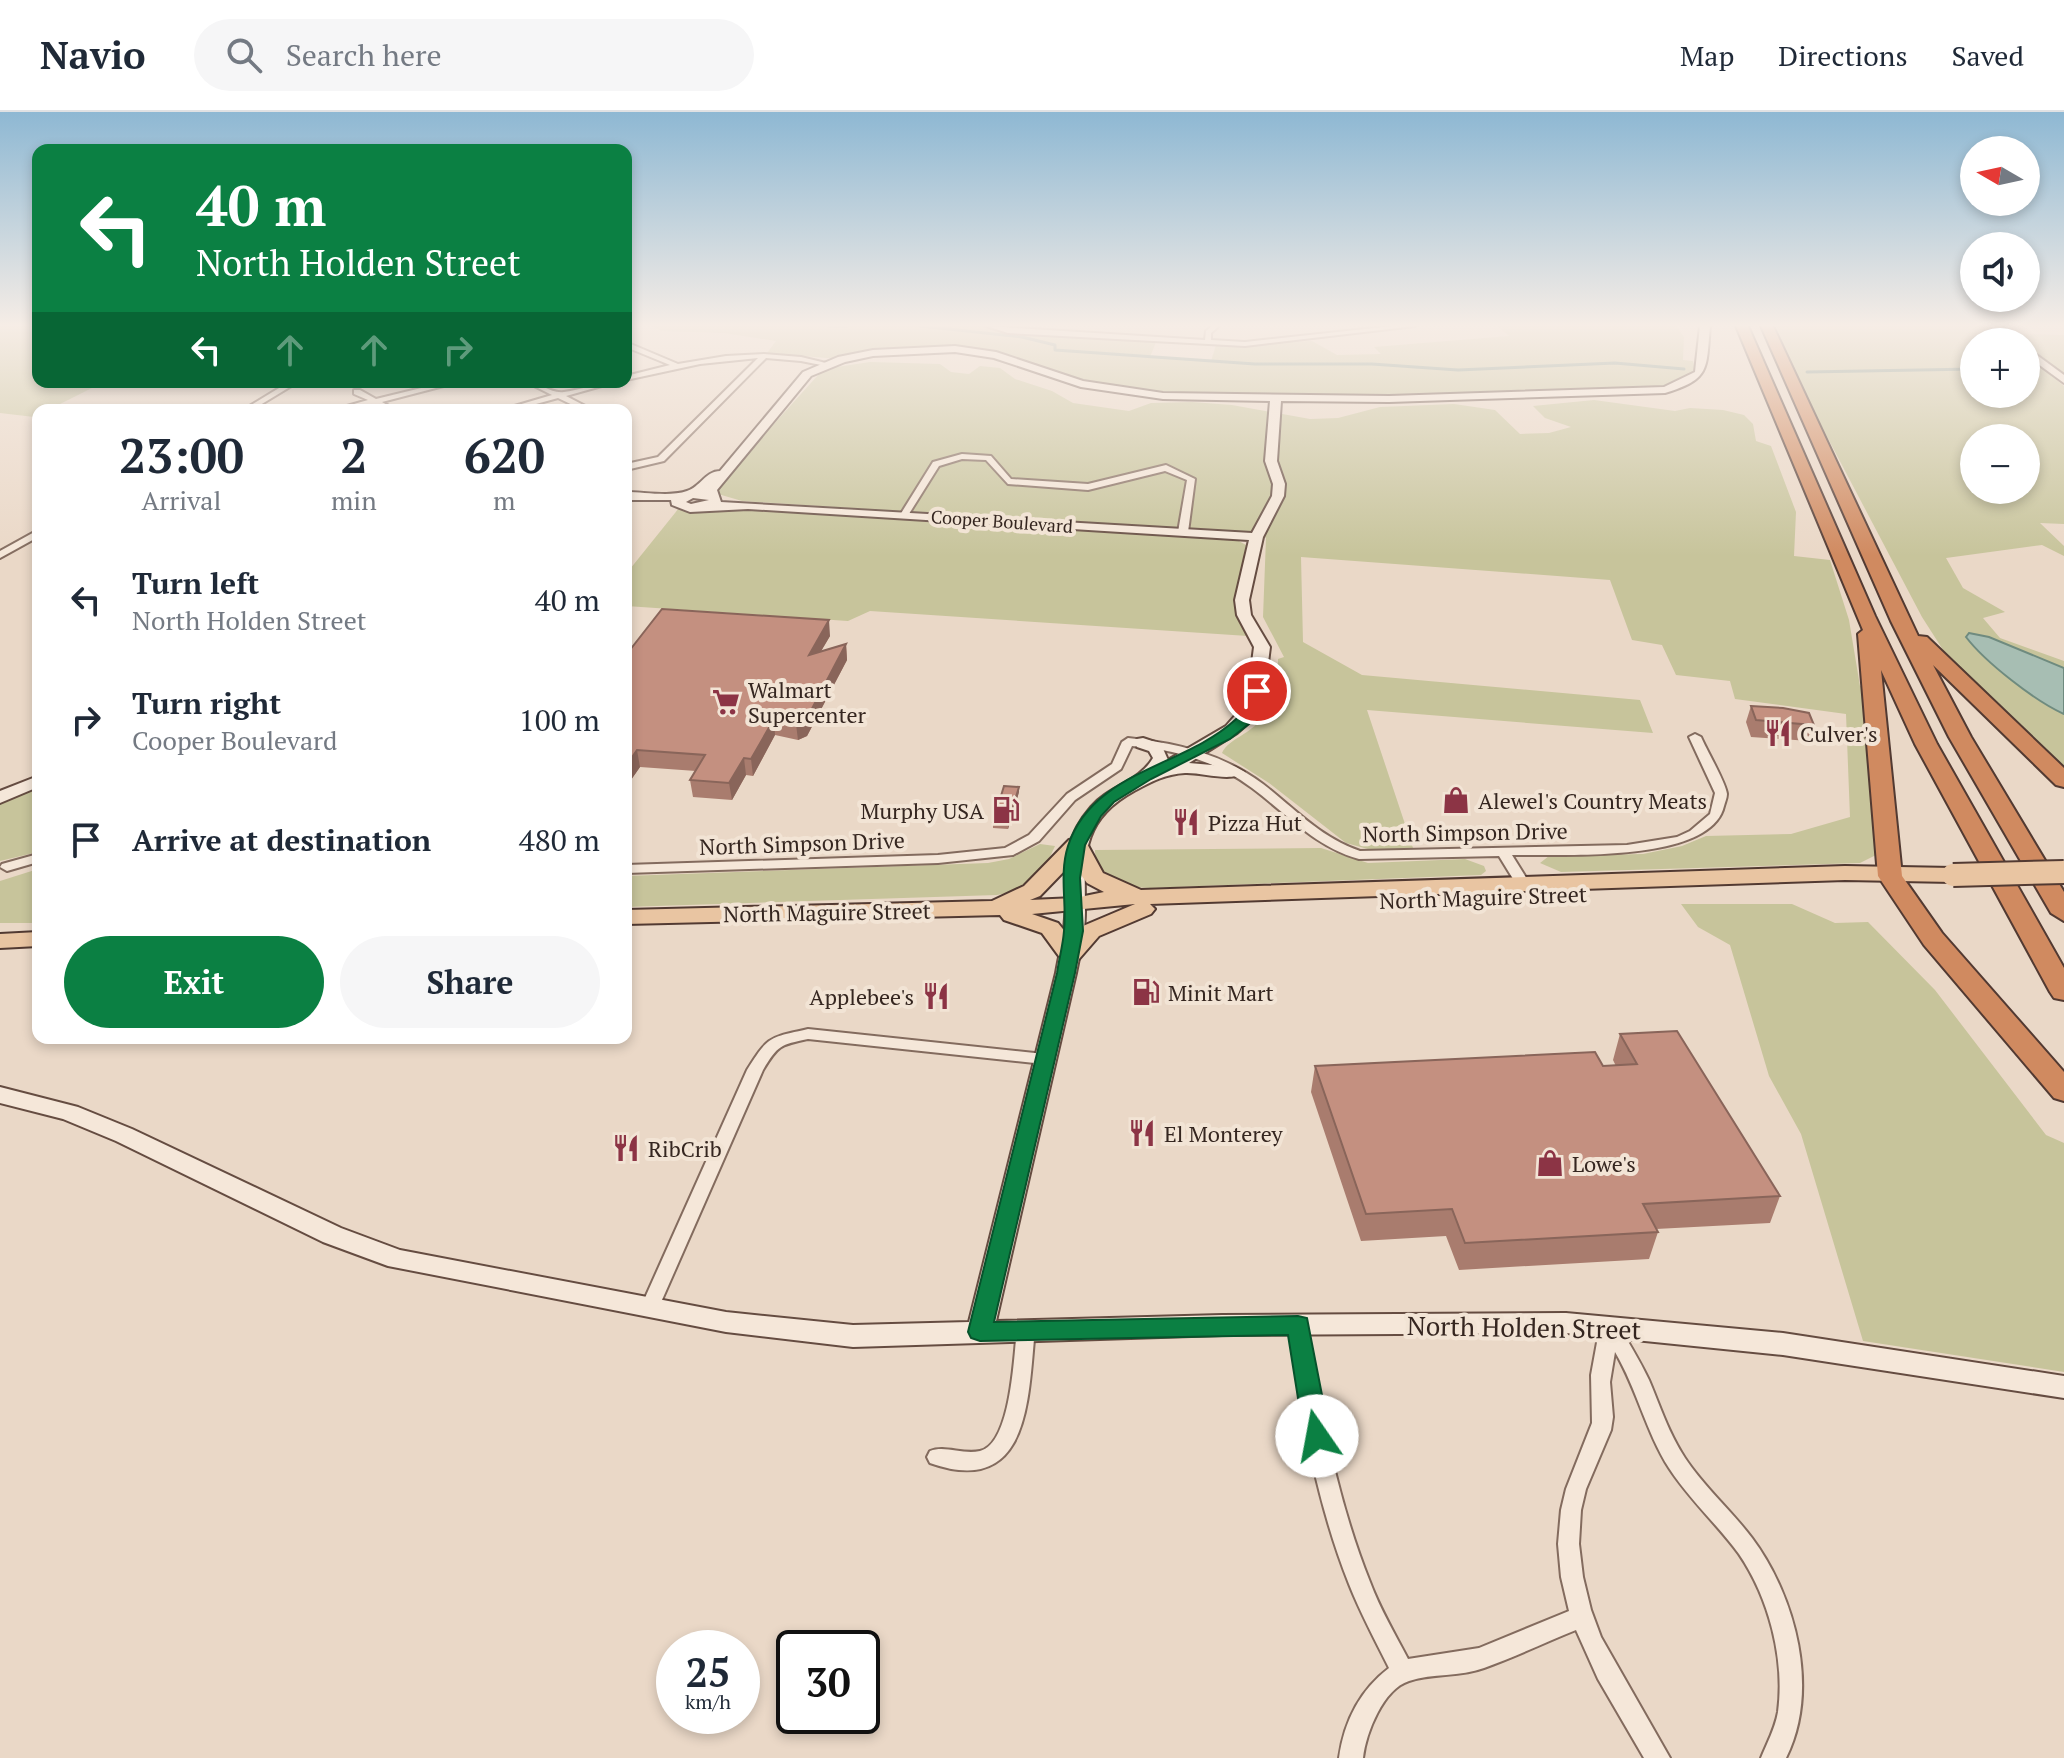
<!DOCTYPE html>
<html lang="en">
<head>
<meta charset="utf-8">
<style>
	body { margin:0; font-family:"PT Serif",serif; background:#f6f6f7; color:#1f2937; height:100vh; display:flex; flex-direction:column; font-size:30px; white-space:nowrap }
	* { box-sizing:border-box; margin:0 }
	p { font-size:26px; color:#747a83 }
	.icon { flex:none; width:44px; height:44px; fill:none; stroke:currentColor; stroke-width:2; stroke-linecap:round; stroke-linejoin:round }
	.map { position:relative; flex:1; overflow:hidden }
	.side { position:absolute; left:32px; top:292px; width:600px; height:640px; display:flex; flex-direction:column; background:#fff; border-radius:16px; box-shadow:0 4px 12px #0003 }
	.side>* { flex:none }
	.top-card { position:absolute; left:32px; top:32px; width:600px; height:244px; border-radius:16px; box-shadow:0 4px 12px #0003; background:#0b8043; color:#fff; overflow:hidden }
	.needle { width:52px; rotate:279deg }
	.buttons { position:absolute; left:1960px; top:24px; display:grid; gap:16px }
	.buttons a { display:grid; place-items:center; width:80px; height:80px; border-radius:50%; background:#fff; box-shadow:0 4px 12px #0003; font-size:40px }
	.speed { position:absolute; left:656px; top:1518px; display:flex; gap:16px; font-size:40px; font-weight:700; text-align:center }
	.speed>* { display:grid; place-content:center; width:104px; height:104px; border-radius:50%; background:#fff; box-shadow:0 4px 12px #0003; line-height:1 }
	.speed small { font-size:20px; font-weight:400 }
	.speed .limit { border:4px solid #111; border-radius:12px; background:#fff; color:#111 }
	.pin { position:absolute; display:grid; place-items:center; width:68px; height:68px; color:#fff; margin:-34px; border:4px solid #fff; border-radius:50%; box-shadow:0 2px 8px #0007 }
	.me { position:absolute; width:88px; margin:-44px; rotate:348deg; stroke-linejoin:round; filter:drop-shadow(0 0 6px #0008) }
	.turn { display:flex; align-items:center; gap:28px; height:168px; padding:0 32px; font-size:36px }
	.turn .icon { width:104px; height:104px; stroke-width:2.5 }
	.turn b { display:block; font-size:56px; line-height:68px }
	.lanes { display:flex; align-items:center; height:76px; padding:0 32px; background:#0003; justify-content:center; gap:40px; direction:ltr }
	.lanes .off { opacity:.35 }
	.eta { display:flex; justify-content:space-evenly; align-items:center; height:136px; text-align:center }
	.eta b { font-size:48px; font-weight:800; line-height:56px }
	.primary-button { display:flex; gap:16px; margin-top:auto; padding:16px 32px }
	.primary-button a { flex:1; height:92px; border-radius:48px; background:#0b8043; color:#fff; font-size:32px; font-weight:800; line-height:92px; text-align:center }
	.primary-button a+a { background:#f6f6f7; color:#1f2937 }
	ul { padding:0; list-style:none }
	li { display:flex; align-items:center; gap:24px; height:120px; padding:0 32px }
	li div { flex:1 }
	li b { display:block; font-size:30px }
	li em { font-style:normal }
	header { display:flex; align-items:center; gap:48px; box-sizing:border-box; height:112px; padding:0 40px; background:#fff; border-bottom:2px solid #e0e1e3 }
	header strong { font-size:38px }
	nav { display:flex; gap:44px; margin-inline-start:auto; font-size:28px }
	.search { width:560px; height:72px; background:#f6f6f7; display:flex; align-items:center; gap:20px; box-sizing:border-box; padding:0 28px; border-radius:44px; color:#747a83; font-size:30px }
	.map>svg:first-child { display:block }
</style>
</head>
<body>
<header>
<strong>Navio</strong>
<div class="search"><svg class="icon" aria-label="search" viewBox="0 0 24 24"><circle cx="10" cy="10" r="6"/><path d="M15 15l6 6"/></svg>Search here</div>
<nav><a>Map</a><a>Directions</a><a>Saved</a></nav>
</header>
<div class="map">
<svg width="2064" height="1646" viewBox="0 0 2064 1646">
	<rect width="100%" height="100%" fill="#ead8c7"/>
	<g fill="#c7c49b" fill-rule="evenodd">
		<path d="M0 214H38V270H104L48 298H38L34 305 0 301Z"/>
		<path d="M651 214H986L1023 223 1156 230 1150 245 1211 249 1216 233 1312 229 1337 243 1381 242 1374 235 1509 224 1497 214H1676L1684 225 1683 248 1693 249 1696 261 1667 276 1376 287 1130 280 1070 266 988 239 921 235 838 247 767 241 776 229 724 221 662 219Z"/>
		<path d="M1776 214H1992L2011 230H1974V282H2026V243L2064 274V412L2040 411 2064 434V444L2042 433 1946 446 1963 476 2005 500 1983 506 2000 526 2064 549V556L1989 525 1969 521C1997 554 2024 585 2064 602V658L1952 552 1922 505 1794 262ZM1974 326H2026V378H1974Z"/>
		<path d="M2016 222 2064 223V264Z"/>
		<path d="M870 250 940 252 951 260 969 262 980 254 1000 256 1015 267 1052 279 1073 291 1129 299 1151 291 1192 290 1232 293 1310 307 1338 306 1380 295 1454 292 1495 298 1520 322 1549 321 1571 315 1545 306 1533 294 1594 288 1675 299 1690 296 1723 298 1744 303 1753 312 1756 329 1771 334 1796 400 1794 444 1830 448 1849 508 1860 574H1866L1876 743 1860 751 1561 760 1540 751 1549 744 1643 742 1682 734 1706 724 1791 722 1850 705 1846 602 1735 587 1730 569 1676 563 1662 533 1632 528 1610 468 1301 445 1303 530 1362 563 1640 588 1653 621 1367 598 1414 739H1375L1346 731 1269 671 1222 641C1229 626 1252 622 1261 606 1270 593 1265 566 1278 558V547L1284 545 1263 505 1266 426 1261 423 742 389 718 382V374L819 262 830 256Z"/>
		<path d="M721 395 1237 428 1246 433C1241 464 1235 494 1248 524L870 499 848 509 626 494V462L675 401 678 397Z"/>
		<path d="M38 676V740L0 749V691Z"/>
		<path d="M1040 732 1055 734C1040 768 1033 775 997 783L626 795V764L988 751 1009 747Z"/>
		<path d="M1321 736 1368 751 1465 747 1484 754 1486 759 1481 763 1150 776C1125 775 1094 768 1095 738Z"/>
		<path d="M38 757V811H0V769Z"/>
		<path d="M1681 792H1792L1835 811 1868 810 1935 878 2046 1023 2064 1031V1260L1863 1229 1801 1022 1769 964 1730 833 1698 815Z"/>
	</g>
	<path fill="#a7beb3" stroke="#6f8b7f" stroke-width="2" d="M1969 521 1989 525 2064 556V602C2035 589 1985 550 1966 525Z"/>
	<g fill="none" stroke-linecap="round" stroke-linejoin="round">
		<g stroke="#6f8b7f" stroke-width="3">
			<path d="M829 214H846"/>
			<path d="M920 214 1022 225 1055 233V238L1255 252H1372L1458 258 1615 251 1684 257"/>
			<path d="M2026 257H2031"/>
			<path d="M1807 260 1974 257"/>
		</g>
		<g stroke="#836b5e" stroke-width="4">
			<g id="street">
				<path d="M986 214 1205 228 1206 219 1212 214H1219L1211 221V228L1245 230 1393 214H1415L1245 234 1008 221Z"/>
				<path d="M626 230 678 252 726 244 764 242 801 245 830 252 826 254 801 249 766 246 664 349 626 358V352L658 345 758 246 700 252 626 268V264L670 253 626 235Z"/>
				<path d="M289 270H298L252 298H243Z"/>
				<path d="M446 270H459L382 290 396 298H386L374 292 347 298H333L368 288 354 282V278H360L376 287Z"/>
				<path d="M526 270C540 270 551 282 564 280 582 278 597 270 616 270L566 284 593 298H583L558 286 514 298H501L552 283Z"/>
				<path d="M962 342 991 344 1011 367 1088 372 1166 353 1195 367 1188 420 1183 423 1178 420 1187 368 1165 359 1088 378 1008 372 986 348 962 347 939 354 907 405H901L900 403 933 350Z"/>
				<path d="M38 418V425L0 446V439Z"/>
				<path d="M1695 622 1701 625C1706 637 1726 671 1727 682 1727 686 1725 690 1724 694 1711 752 1559 742 1512 743L1530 772 1523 776 1518 775 1499 744 1359 747C1315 735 1287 702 1252 676 1216 649 1176 638 1132 634L1121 657 1075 688 1039 729 1013 743 938 751 626 761V753L938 743 1005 736 1029 723 1067 682 1112 652 1122 630 1128 626C1177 631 1223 642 1263 672 1295 697 1321 726 1360 739L1627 733 1677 725 1690 719 1710 702 1715 681 1689 625Z"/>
				<path d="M38 742V750L7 759 0 755 2 752Z"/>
				<path d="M808 917 1044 942 1052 947 1044 952 808 927C780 933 778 933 763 958L658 1197 656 1202 649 1204 642 1202 640 1197 747 958C769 923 769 926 808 917Z"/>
				<path d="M1298 1206 1305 1208 1307 1213C1321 1300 1337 1388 1370 1470 1380 1497 1395 1522 1408 1547L1479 1536 1569 1499 1561 1465 1558 1432 1561 1398 1566 1377 1592 1311 1591 1263 1600 1214 1602 1209 1609 1207 1616 1209C1627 1228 1639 1247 1649 1268 1660 1294 1669 1322 1685 1346 1704 1375 1731 1398 1752 1426 1796 1485 1820 1578 1786 1646H1761C1767 1631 1775 1617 1778 1600 1785 1547 1769 1486 1739 1442 1717 1412 1689 1387 1669 1356 1646 1320 1637 1277 1615 1240L1610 1270 1613 1305 1611 1318 1586 1377 1581 1398 1579 1432 1583 1465 1591 1498 1601 1525 1670 1646H1644L1598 1567 1576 1518C1546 1530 1515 1545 1484 1556 1460 1565 1433 1561 1409 1569 1383 1577 1366 1621 1363 1646H1339C1344 1610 1360 1578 1389 1556 1375 1528 1360 1500 1349 1472 1316 1389 1301 1301 1289 1213L1291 1208Z"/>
				<path d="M1026 1210 1033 1212 1035 1217C1028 1284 1031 1387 930 1351L927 1345 930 1339C945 1333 963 1343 980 1339 1011 1332 1014 1244 1017 1217L1019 1212Z"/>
			</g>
		</g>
		<g stroke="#654c41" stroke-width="4">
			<g id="secondary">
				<path d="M1700 214H1710C1706 257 1711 267 1665 281L1389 290 1281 289 1277 349 1285 372 1284 384 1263 425 1249 488 1251 503 1270 535 1263 590 1252 608 1237 621 1189 651 1235 655 1244 660C1232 671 1201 660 1185 661 1165 662 1151 670 1134 679 1079 709 1085 746 1085 800 1085 821 1080 841 1076 861L996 1209 1222 1203 1566 1201 1783 1221 2064 1264V1286L1783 1243 1566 1221 1222 1223 853 1235 726 1220 388 1154 323 1130 116 1029 63 1007 0 991V975L78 995 132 1017 341 1116 400 1138 726 1200 853 1213 969 1210 1056 861C1059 843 1064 825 1065 806 1068 761 1058 733 1091 695 1109 674 1139 670 1153 646L1149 639 1137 635V627L1143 626 1161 632 1168 648 1226 614 1247 590 1254 535 1237 503 1235 488 1249 428 748 397 690 400 672 393 671 388H626V380C644 380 670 385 687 379 700 375 706 359 720 359L803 260 838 245 873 238 955 234 996 240 1083 269 1163 281 1389 284 1664 275 1695 260ZM955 240 994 246 1081 275 1163 287 1270 289 1265 349 1273 372 1272 384 1252 421 721 390 717 378 811 264 845 250 873 244ZM693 386 709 388 691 392 686 390Z"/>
				<path d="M1991 214H2002L2021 230H2010Z"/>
				<path d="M2026 235 2064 263V271L2026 243Z"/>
				<path d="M38 664V675L0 691V679Z"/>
			</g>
		</g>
		<g stroke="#523a32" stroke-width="4">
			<g id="primary">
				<path d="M1077 726 1085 728 1103 761 1141 778 1845 754 1953 756 1964 763 1953 770 1845 768 1150 792 1155 797 1151 802 1099 824 1079 847 1070 849 1061 847 1042 821 1004 808 1000 803 626 812V798L992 789 1024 774 1069 728ZM1072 751 1087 771 1104 780 1075 786 1030 788 1040 784ZM1135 792 1083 814 1071 827 1058 811 1032 802Z"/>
				<path d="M38 820V834L0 836V822Z"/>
			</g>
		</g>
		<g stroke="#523a32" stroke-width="4">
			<g id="highway">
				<path d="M1736 214H1748L1875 504 1937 632 2064 856V888L2054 886 2050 880 1915 632 1881 558 1902 764 1942 821 2064 960V989L2054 986 1924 833 1878 764 1858 522 1863 518Z"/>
				<path d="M1761 214H1773L1918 524 1927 525 2064 656V675L2056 673 1933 553 1971 625 2064 780V809L2051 801 1949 625 1891 509Z"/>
			</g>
		</g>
		<use href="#street" fill="#f5e7d9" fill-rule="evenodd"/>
		<use href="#secondary" fill="#f5e7d9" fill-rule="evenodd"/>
		<use href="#primary" fill="#e9c5a2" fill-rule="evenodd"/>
		<use href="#highway" fill="#d08a60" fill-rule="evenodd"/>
		<g stroke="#523a32" stroke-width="26" stroke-linecap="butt">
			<path id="primary-bridge" d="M1953 763 2064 760"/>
		</g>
		<use href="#primary-bridge" stroke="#e9c5a2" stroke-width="22"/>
	</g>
	<g fill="#a97c6e">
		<path d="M830 524 821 539 846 532 847 548 807 624 798 628 775 623 753 664 746 663 732 688 693 685 690 668 696 659 640 655 626 675V543Z"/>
		<path d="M1751 594 1814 613 1809 629 1751 625 1746 610Z"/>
		<path d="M1019 680 1008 717 993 716V710Z"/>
		<path d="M1620 922 1780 1084 1770 1111 1656 1117 1658 1120 1649 1147 1459 1158 1446 1124 1361 1129 1311 980 1315 954H1616L1613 948Z"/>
	</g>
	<g fill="#89655a">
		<path d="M829 508 830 524 810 558 809 543Z"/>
		<path d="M846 532 847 548 807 624 798 628 796 612Z"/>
		<path d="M774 607 775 623 753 664 751 647Z"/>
		<path d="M637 638 640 655 626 675V654Z"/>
		<path d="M744 646 746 663 732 688 729 671Z"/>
		<path d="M1019 675V680L1008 717V712Z"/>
	</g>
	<g fill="#c49080" stroke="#89655a" stroke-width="2">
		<path d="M662 497 829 508 809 543 846 532 806 608 796 612 774 607 751 647 744 646 729 671 690 668 705 643 637 638 626 654V543Z"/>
		<path d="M1751 594 1783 596 1809 601 1814 613 1756 608Z"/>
		<path d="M1004 674 1019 675 1008 712 993 710Z"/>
		<path d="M1677 919 1780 1084 1643 1092 1658 1120 1465 1131 1452 1097 1366 1102 1315 954 1595 940 1603 954 1637 952 1620 922Z"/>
	</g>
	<linearGradient id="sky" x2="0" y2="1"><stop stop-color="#8eb8d3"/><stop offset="0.48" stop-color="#f6ede6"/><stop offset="1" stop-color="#f6ede6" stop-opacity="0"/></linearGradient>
	<rect width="2064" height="444" fill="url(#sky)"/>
	<path fill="#0b8043" stroke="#07532c" stroke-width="2" d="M1252 576 1264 579 1250 611 1230 627 1151 667 1114 690 1101 704 1085 733 1080 766 1083 819 1075 861 994 1210 1298 1204 1307 1206 1330 1324 1326 1331 1317 1335 1307 1331 1304 1324 1288 1223 980 1229 971 1226 968 1220 1057 861C1059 847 1063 833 1064 819 1067 791 1059 762 1068 734 1092 659 1184 655 1235 608 1244 601 1246 586 1252 576Z"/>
	<defs>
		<g id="supermarket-bare" transform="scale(2.16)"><path d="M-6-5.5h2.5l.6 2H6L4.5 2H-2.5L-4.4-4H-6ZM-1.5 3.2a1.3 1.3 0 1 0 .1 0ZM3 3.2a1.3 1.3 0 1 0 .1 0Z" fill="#8c3445" stroke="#f2e4d5" stroke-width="2.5" paint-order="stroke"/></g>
		<g id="restaurant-bare" transform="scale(2.16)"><path d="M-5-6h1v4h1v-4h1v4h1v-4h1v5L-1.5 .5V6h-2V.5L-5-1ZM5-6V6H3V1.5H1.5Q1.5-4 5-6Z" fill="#8c3445" stroke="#f2e4d5" stroke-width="2.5" paint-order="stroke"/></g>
		<g id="shop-bare" transform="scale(2.16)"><path d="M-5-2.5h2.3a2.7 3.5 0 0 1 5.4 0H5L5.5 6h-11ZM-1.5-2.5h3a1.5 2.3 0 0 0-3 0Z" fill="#8c3445" stroke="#f2e4d5" stroke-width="2.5" paint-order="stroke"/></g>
		<g id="fuel-bare" transform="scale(2.16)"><path d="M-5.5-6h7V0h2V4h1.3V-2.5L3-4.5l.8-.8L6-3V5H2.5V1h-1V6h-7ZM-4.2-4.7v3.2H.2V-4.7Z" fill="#8c3445" stroke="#f2e4d5" stroke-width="2.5" paint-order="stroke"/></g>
	</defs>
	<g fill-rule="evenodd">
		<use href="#supermarket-bare" x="726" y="590"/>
		<use href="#restaurant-bare" x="1778" y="621"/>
		<use href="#shop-bare" x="1456" y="688"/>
		<use href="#fuel-bare" x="1006" y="698"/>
		<use href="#restaurant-bare" x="1186" y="710"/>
		<use href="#fuel-bare" x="1146" y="880"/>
		<use href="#restaurant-bare" x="936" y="884"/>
		<use href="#restaurant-bare" x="1142" y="1021"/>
		<use href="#restaurant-bare" x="626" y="1036"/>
		<use href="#shop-bare" x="1550" y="1051"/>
	</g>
	<g text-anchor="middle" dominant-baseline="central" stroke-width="8" stroke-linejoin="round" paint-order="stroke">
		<g font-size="18" fill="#352620" stroke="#f2e4d5">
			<text transform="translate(1002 409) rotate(4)">Cooper Boulevard</text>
		</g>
		<g font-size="22" fill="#352620" stroke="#f2e4d5" text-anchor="start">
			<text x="748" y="577">Walmart<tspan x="748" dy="25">Supercenter</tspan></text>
			<text x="1800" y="621">Culver's</text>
			<text x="1478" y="688">Alewel's Country Meats</text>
			<text x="984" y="698" text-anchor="end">Murphy USA</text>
			<text x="1208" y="710">Pizza Hut</text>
			<text x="1168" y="880">Minit Mart</text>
			<text x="914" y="884" text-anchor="end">Applebee's</text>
			<text x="1164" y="1021">El Monterey</text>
			<text x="648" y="1036">RibCrib</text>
			<text x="1572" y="1051">Lowe's</text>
		</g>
		<g font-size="22" fill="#352620" stroke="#f2e4d5">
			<text transform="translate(1465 720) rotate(-1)">North Simpson Drive</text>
			<text transform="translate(802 731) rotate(-2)">North Simpson Drive</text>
			<text transform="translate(1483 785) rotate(-2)">North Maguire Street</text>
			<text transform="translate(827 800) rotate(-1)">North Maguire Street</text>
		</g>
		<g font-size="26" fill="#352620" stroke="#f2e4d5">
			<text transform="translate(1524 1215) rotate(1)">North Holden Street</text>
		</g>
	</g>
</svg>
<div class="buttons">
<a><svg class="needle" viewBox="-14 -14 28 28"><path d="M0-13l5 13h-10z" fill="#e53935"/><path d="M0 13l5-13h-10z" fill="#747a83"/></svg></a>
<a><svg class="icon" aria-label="sound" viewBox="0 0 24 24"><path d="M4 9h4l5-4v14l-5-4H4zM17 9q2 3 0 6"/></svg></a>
<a>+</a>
<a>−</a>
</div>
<div class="speed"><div>25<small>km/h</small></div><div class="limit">30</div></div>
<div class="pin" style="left:1257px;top:579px;background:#d93025"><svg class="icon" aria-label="arrive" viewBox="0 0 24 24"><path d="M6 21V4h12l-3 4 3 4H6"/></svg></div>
<svg class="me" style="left:1317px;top:1324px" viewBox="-20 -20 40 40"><circle r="19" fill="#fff"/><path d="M0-13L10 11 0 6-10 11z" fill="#0b8043"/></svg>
<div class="top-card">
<div class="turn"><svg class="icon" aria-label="left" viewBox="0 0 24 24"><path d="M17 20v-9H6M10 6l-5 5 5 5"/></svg><div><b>40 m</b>North Holden Street</div></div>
<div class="lanes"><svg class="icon" aria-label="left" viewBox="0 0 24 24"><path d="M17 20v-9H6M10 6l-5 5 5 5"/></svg><svg class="icon off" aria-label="ahead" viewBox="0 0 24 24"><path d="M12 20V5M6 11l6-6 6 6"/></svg><svg class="icon off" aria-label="ahead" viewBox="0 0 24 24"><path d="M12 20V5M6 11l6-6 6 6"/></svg><svg class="icon off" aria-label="right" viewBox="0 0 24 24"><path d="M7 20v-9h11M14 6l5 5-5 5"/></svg></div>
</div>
<section class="side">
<div class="eta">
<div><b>23:00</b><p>Arrival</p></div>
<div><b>2</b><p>min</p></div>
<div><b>620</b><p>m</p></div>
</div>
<ul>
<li><svg class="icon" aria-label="left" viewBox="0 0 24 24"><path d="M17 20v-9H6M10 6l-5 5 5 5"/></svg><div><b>Turn left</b><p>North Holden Street</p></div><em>40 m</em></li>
<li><svg class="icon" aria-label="right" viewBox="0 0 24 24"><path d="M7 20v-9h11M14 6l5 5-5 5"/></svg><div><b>Turn right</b><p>Cooper Boulevard</p></div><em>100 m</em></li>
<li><svg class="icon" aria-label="arrive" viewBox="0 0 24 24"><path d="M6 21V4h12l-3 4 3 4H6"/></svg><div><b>Arrive at destination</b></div><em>480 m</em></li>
</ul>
<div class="primary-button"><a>Exit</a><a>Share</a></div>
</section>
</div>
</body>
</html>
